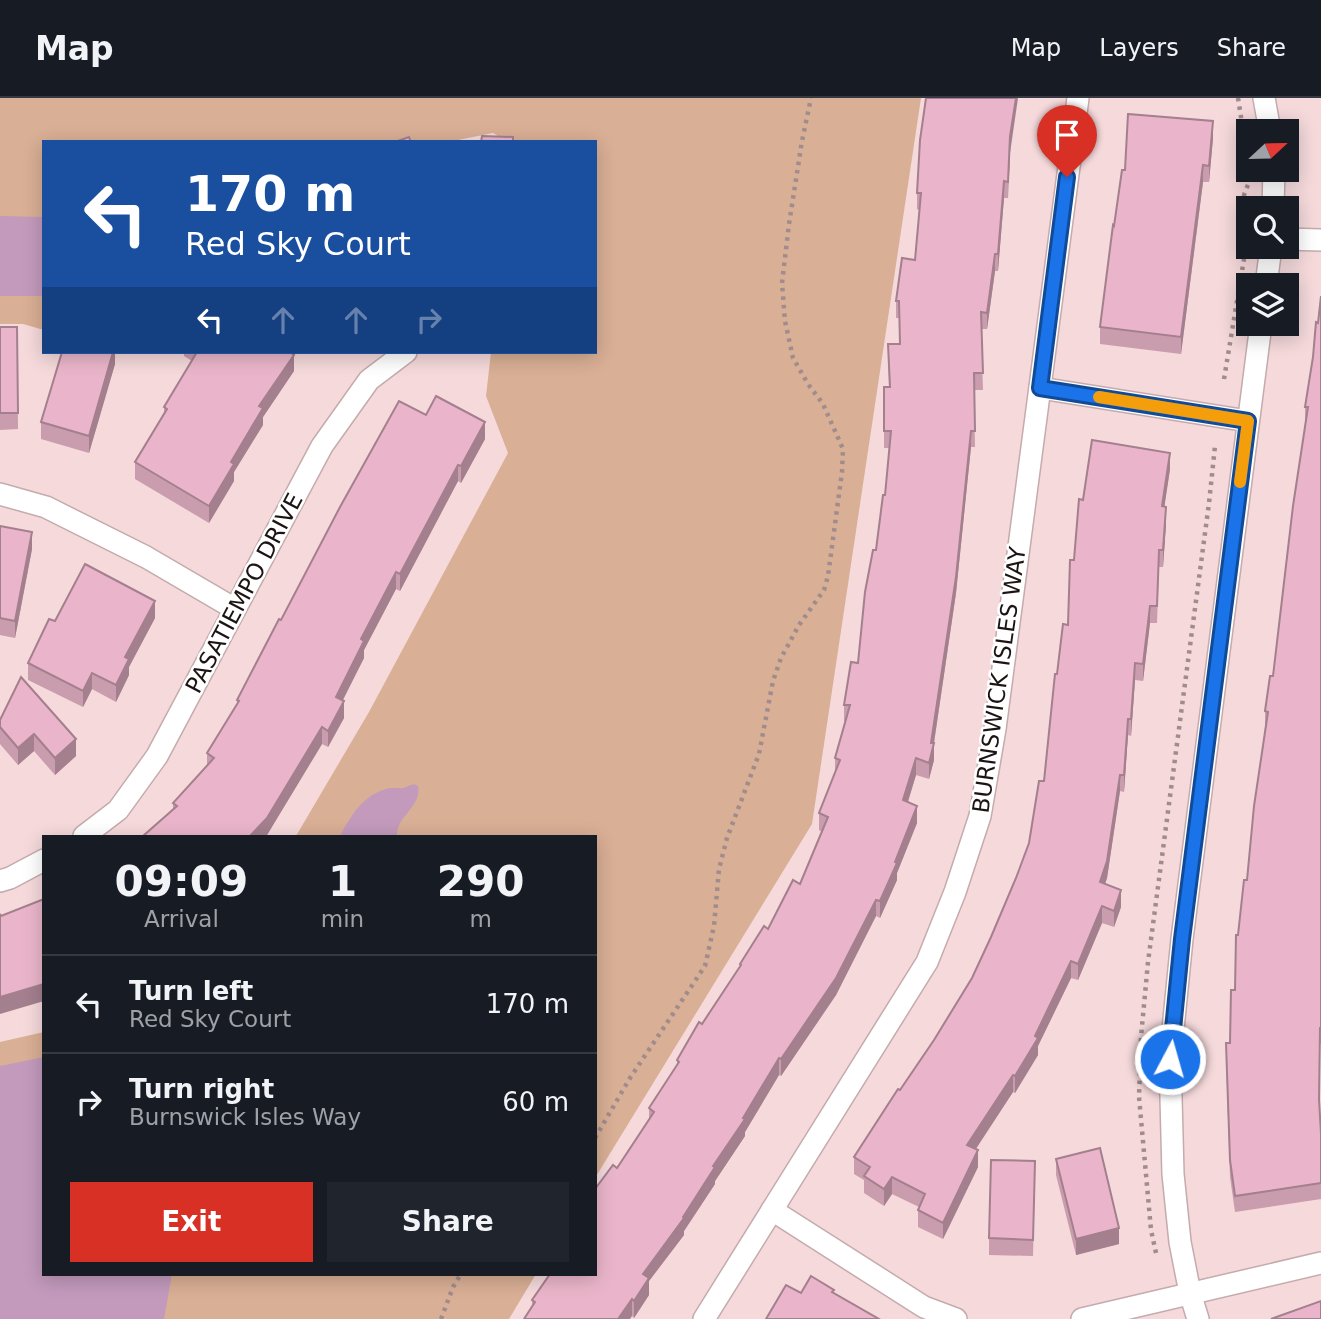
<!DOCTYPE html>
<html lang="en">
<head>
<meta charset="utf-8">
<style>
	body { margin:0; font-family:"DejaVu Sans",sans-serif; background:#20242c; color:#f1f3f6; height:100vh; display:flex; flex-direction:column; font-size:26px; white-space:nowrap }
	* { box-sizing:border-box; margin:0 }
	p { font-size:23px; color:#9ea1a6 }
	.icon { flex:none; width:38px; height:38px; fill:none; stroke:currentColor; stroke-width:2; stroke-linecap:round; stroke-linejoin:round }
	.map { position:relative; flex:1; overflow:hidden }
	.details { position:absolute; left:42px; top:737px; width:555px; height:441px; display:flex; flex-direction:column; background:#171b24; border-radius:0px; box-shadow:0 4px 18px #0003 }
	.details>* { flex:none }
	.top-card { position:absolute; left:42px; top:42px; width:555px; height:214px; border-radius:0px; box-shadow:0 4px 18px #0003; background:#1a4fa0; color:#fff; overflow:hidden }
	.needle { width:46px; rotate:68deg }
	.tools { position:absolute; left:1236px; top:21px; display:grid; gap:14px }
	.tools a { display:grid; place-items:center; width:63px; height:63px; border-radius:0px; background:#171b24; box-shadow:0 4px 18px #0003; font-size:35px }
	.pin { position:absolute; display:grid; place-items:center; width:60px; height:60px; color:#fff; margin:-72px -30px; border-radius:50% 50% 50% 0; rotate:-45deg; box-shadow:0 0 7px #0007 }
	.pin .icon { rotate:45deg }
	.me { position:absolute; width:77px; margin:-38px; rotate:6deg; stroke-linejoin:round; filter:drop-shadow(0 0 5px #0008) }
	.turn { display:flex; align-items:center; gap:24px; height:147px; padding:0 28px; font-size:32px }
	.turn .icon { width:91px; height:91px; stroke-width:2.5 }
	.turn b { display:block; font-size:49px; line-height:60px }
	.lanes { display:flex; align-items:center; height:66px; padding:0 28px; background:#0003; justify-content:center; gap:35px; direction:ltr }
	.lanes .off { opacity:.35 }
	.eta { display:flex; justify-content:space-evenly; align-items:center; height:119px; text-align:center }
	.eta b { font-size:42px; font-weight:800; line-height:49px }
	.button { display:flex; gap:14px; margin-top:auto; padding:14px 28px }
	.button a { flex:1; height:80px; border-radius:0px; background:#d93025; color:#fff; font-size:28px; font-weight:800; line-height:80px; text-align:center }
	.button a+a { background:#20242c; color:#f1f3f6 }
	ul { padding:0; list-style:none }
	li { display:flex; align-items:center; gap:21px; height:98px; padding:0 28px; border-top:2px solid #363941 }
	li div { flex:1 }
	li b { display:block; font-size:26px }
	li em { font-style:normal }
	header { display:flex; align-items:center; gap:42px; box-sizing:border-box; height:98px; padding:0 35px; background:#171b24; border-bottom:2px solid #363941 }
	header strong { font-size:33px }
	nav { display:flex; gap:38px; margin-inline-start:auto; font-size:24px }
	.map>svg:first-child { display:block }
</style>
</head>
<body>
<header>
<strong>Map</strong>
<nav><a>Map</a><a>Layers</a><a>Share</a></nav>
</header>
<div class="map">
<svg width="1321" height="1221" viewBox="0 0 1321 1221">
	<rect width="100%" height="100%" fill="#f5d9db"/>
	<g fill="#d9af95">
		<path d="M0 0H921L812 726 595 1080V738H296L369 614 508 355 486 298 491 254H595V44H508L493 35 448 44H44V232L23 226H0Z"/>
		<path d="M44 934V1176H536L509 1221H0V944Z"/>
	</g>
	<g fill="#c39abc">
		<path d="M0 118 44 119V198H0Z"/>
		<path d="M414 686 418 688C422 709 396 718 397 738H340C351 718 362 698 386 691 392 689 397 691 403 690 404 690 413 686 414 686Z"/>
		<path d="M44 959V1176H172L164 1221H0V968Z"/>
	</g>
	<g fill="none" stroke-linecap="round" stroke-linejoin="round">
		<g stroke="#c5abad" stroke-width="24">
			<g id="street">
				<path d="M1264 0 1270 33"/>
				<path d="M1273 110 1274 72"/>
				<path d="M1286 141 1321 142"/>
				<path d="M1266 187 1271 149"/>
				<path d="M1040 290 1248 323"/>
				<path d="M0 396 46 409 146 459 235 511"/>
				<path d="M84 738 118 712 157 658 322 348 369 282 406 254"/>
				<path d="M0 783 10 780 44 762"/>
				<path d="M772 1112 924 1209 956 1221"/>
				<path d="M704 1221 927 864 955 794 980 718 995 631 1078 0"/>
				<path d="M1082 1221 1321 1165"/>
				<path d="M1198 1221 1190 1195 1180 1144 1173 1076 1170 961 1182 841 1261 226"/>
			</g>
		</g>
		<g stroke="#a08c8d" stroke-width="4.5" stroke-dasharray="3.5 5" stroke-linecap="butt">
			<path d="M1238 0 1245 44 1248 70"/>
			<path d="M1246 149 1247 124 1244 97 1249 84 1248 72"/>
			<path d="M1224 281 1244 161"/>
			<path d="M595 1040 630 980 705 868 714 828 719 771 727 740 759 656 773 583 781 560 799 527 824 492 828 478 842 374 843 351 823 306 808 286 793 260 785 223 782 185 789 126 802 43 811 0"/>
			<path d="M1156 1155 1151 1132 1139 999 1141 939 1148 864 1209 405 1215 348"/>
			<path d="M441 1221 453 1189 461 1176"/>
		</g>
		<use href="#street" stroke="#fff" stroke-width="21"/>
	</g>
	<g fill="#c99cae">
		<path d="M1213 40 1209 84H1203L1181 256 1100 246V229L1114 128 1125 72Z"/>
		<path d="M1010 55 1008 100H1004L998 173H995L987 231H981L983 292H974L975 349H971L956 495 934 645V662L929 681 916 677 908 704 917 725 897 775V782L880 820 876 818 836 897 781 978 779 977 745 1034V1038L715 1083V1086L684 1133V1137L649 1183V1197L634 1220 632 1218 532 1209V1202L595 1176 617 1070 649 1023V1010L677 968V962L740 869V866L768 831 800 786 822 734 819 732V715L835 675V660L846 624 844 623V607L858 565 885 397 889 350H884V289H889L888 246H899V220H896V203L915 162 919 112 917 111V95Z"/>
		<path d="M1321 198V946H1320L1319 1003 1321 1036V1101L1235 1114 1230 1079 1226 962 1230 945 1235 892 1238 837 1247 782 1265 629V613L1273 578 1306 325H1305V309L1318 225Z"/>
		<path d="M0 229H17L18 331 0 332Z"/>
		<path d="M115 254V266L89 355 41 341V324Z"/>
		<path d="M184 254H290L294 273 263 319V327L234 374V383L209 425 135 381V364L164 315V309L192 263 184 258Z"/>
		<path d="M426 317 485 341 461 385 458 383 400 493 396 491 364 552V560L342 602 344 620 328 649 322 646 267 737 173 712V705L207 668V655L237 606V602L281 522Z"/>
		<path d="M1170 371 1164 409 1166 426 1163 469H1159L1157 525H1150L1143 583 1135 582 1131 638 1128 637 1124 694 1120 693 1107 780 1105 786 1121 809 1114 829 1102 825 1078 882 1071 880 1038 948V957L1015 995 1013 994 976 1051 978 1069 943 1141 918 1129V1112L919 1109 892 1096 884 1108 864 1095V1082L854 1076V1059L934 942 972 880 991 839 1016 780 1029 745 1044 683 1057 576 1068 527 1074 462 1083 402Z"/>
		<path d="M0 428 32 451 15 540 0 537Z"/>
		<path d="M155 520 129 569V577L116 604 92 591 83 609 28 582V565L55 523Z"/>
		<path d="M21 579 76 658 55 677 34 653 18 667 0 646V622Z"/>
		<path d="M1056 1061 1119 1146 1076 1157 1056 1077Z"/>
		<path d="M1035 1080 1033 1158 989 1157V1140Z"/>
	</g>
	<g fill="#a47f8d">
		<path d="M1016 0H1018L1010 55 1008 100 1010 38Z"/>
		<path d="M1213 23V40L1209 84V68Z"/>
		<path d="M1203 67V84L1181 256V239Z"/>
		<path d="M1004 83V100L998 173V156Z"/>
		<path d="M995 156V173L987 231V215Z"/>
		<path d="M113 254H115V266L89 355V338Z"/>
		<path d="M294 257V273L263 319V327L234 374V383L209 425V408L259 308Z"/>
		<path d="M485 324V341L461 385V368Z"/>
		<path d="M971 333V349L956 495 933 651 934 645V662L929 681V665Z"/>
		<path d="M1170 355V371L1162 425V408Z"/>
		<path d="M458 367V383L400 493V476Z"/>
		<path d="M1166 409V426L1163 469V452Z"/>
		<path d="M32 434V451L15 540V523Z"/>
		<path d="M396 474V491L364 552V560L336 616V599L361 541Z"/>
		<path d="M155 503V520L129 569V577L116 604V587L125 559Z"/>
		<path d="M1150 508V525L1143 583V566Z"/>
		<path d="M1135 565V582L1131 638V621Z"/>
		<path d="M92 575V591L83 609V593Z"/>
		<path d="M344 603V620L328 649V633Z"/>
		<path d="M1128 621V637L1124 694V677Z"/>
		<path d="M322 629V646L267 737 265 738H250Z"/>
		<path d="M34 636V653L18 667V650Z"/>
		<path d="M76 641V658L55 677V660Z"/>
		<path d="M916 660V677L903 719V702Z"/>
		<path d="M1120 677V693L1107 780 1100 801V784Z"/>
		<path d="M917 708V725L897 775V782L880 820V803Z"/>
		<path d="M1121 792V809L1114 829V813Z"/>
		<path d="M876 802V818L836 897 781 978V961Z"/>
		<path d="M1102 808V825L1078 882V866Z"/>
		<path d="M1071 863V880L1038 948V957L1015 995V978Z"/>
		<path d="M44 886V903L0 916V899Z"/>
		<path d="M779 960V977L745 1034V1038L715 1083V1086L684 1133V1137L649 1183V1197L634 1220V1203L643 1176 683 1119Z"/>
		<path d="M1013 977V994L967 1064V1047Z"/>
		<path d="M978 1052V1069L943 1141V1125Z"/>
		<path d="M892 1079V1096L884 1108V1091Z"/>
		<path d="M1119 1130V1146L1076 1157V1141Z"/>
		<path d="M632 1201V1218L630 1221H618Z"/>
	</g>
	<g fill="#eab5ca" stroke="#a47f8d" stroke-width="2">
		<path d="M926 0H1016L1010 38 1008 84 1004 83 998 156H995L987 215 981 214 983 275H974L975 333H971L956 479 931 645H934L929 665 916 660 903 702 917 708 895 764 897 765 880 803 876 802 836 880 781 961 779 960 743 1020 745 1021 713 1068 715 1069 683 1119 684 1120 643 1176 649 1180 634 1203 632 1201 618 1221H524L535 1204 532 1202 550 1176H595V1091L613 1067 617 1070 654 1014 649 1010 679 964 677 962 699 924 702 926 741 867 740 866 764 828 768 831 793 782 800 786 828 719 819 715 840 662 835 660 850 607H844L851 564 858 565 865 494 873 452H876L883 397H885L891 333H884V289H890L888 246H900L899 203H896L902 160 915 162 921 95H917L920 42Z"/>
		<path d="M1128 16 1213 23 1209 68 1203 67 1181 239 1100 229 1113 127 1114 128 1122 72H1125Z"/>
		<path d="M482 38 513 39V44H481Z"/>
		<path d="M409 39 411 44H395Z"/>
		<path d="M1321 198V930H1320L1319 1001 1321 1036V1085L1235 1098 1230 1062 1226 945H1230L1231 892H1235L1236 837H1238L1244 782H1247L1254 708 1268 614 1265 613 1270 578H1273L1293 408 1308 309H1305L1313 259 1316 224 1318 225Z"/>
		<path d="M0 229H17L18 315H0Z"/>
		<path d="M62 254H113L89 338 41 324Z"/>
		<path d="M197 254H290L294 257 259 308 263 310 231 364 234 366 209 408 135 364 167 311 164 309Z"/>
		<path d="M436 298 485 324 461 368 458 367 400 476 396 474 361 541 364 543 336 599 344 603 328 633 322 629 267 720 250 738H143L177 708 173 705 214 660 207 655 239 603 237 602 279 521 281 522 340 409 399 303 426 317Z"/>
		<path d="M1092 342 1170 355 1162 408 1166 409 1163 452H1159L1157 508H1150L1143 566 1135 565 1131 621H1128L1124 677H1120L1107 763 1100 784 1121 792 1114 813 1102 808 1078 866 1071 863 1035 938 1038 940 1015 978 1013 977 967 1047 978 1052 943 1125 918 1112 925 1096 892 1079 884 1091 864 1078 870 1069 854 1059 898 991 900 992 934 942 972 880 991 839 1016 780 1029 745 1039 683H1044L1055 576H1057L1063 526 1068 527 1070 462H1074L1079 401 1083 402Z"/>
		<path d="M0 428 32 434 15 523 0 520Z"/>
		<path d="M85 466 155 503 125 559 129 561 116 587 92 575 83 593 28 565 49 521 55 523Z"/>
		<path d="M21 579 76 641 55 660 34 636 18 650 0 629V622Z"/>
		<path d="M44 801V886L0 899V816L1 818Z"/>
		<path d="M1100 1050 1119 1130 1076 1141 1056 1061Z"/>
		<path d="M991 1062 1035 1063 1033 1142 989 1140Z"/>
		<path d="M811 1178 834 1192 832 1194 879 1221H766L786 1187 801 1195Z"/>
		<path d="M1321 1203V1221H1271Z"/>
	</g>
	<g fill="none" stroke-linecap="round" stroke-linejoin="round">
		<g stroke="#114b97" stroke-width="18">
			<path id="route" d="M1067 79 1040 290 1248 323 1182 841 1170 961"/>
		</g>
		<use href="#route" stroke="#1a73e8" stroke-width="12"/>
		<path stroke="#f59e0b" stroke-width="12" d="M1099 299 1248 323 1240 384"/>
	</g>
	<g text-anchor="middle" dominant-baseline="central" stroke-width="5" stroke-linejoin="round" paint-order="stroke">
		<g font-size="23" fill="#1c1314" stroke="#fff">
			<text transform="translate(244 495) rotate(-62)">PASATIEMPO DRIVE</text>
			<text transform="translate(999 582) rotate(-82)">BURNSWICK ISLES WAY</text>
		</g>
	</g>
</svg>
<div class="tools">
<a><svg class="needle" viewBox="-14 -14 28 28"><path d="M0-13l5 13h-10z" fill="#e53935"/><path d="M0 13l5-13h-10z" fill="#9ea1a6"/></svg></a>
<a><svg class="icon" aria-label="search" viewBox="0 0 24 24"><circle cx="10" cy="10" r="6"/><path d="M15 15l6 6"/></svg></a>
<a><svg class="icon" aria-label="layers" viewBox="0 0 24 24"><path d="M12 4l9 5-9 5-9-5zM3 14l9 5 9-5"/></svg></a>
</div>
<div class="pin" style="left:1067px;top:79px;background:#d93025"><svg class="icon" aria-label="arrive" viewBox="0 0 24 24"><path d="M6 21V4h12l-3 4 3 4H6"/></svg></div>
<svg class="me" style="left:1170px;top:961px" viewBox="-20 -20 40 40"><circle r="17" fill="#1a73e8" stroke="#fff" stroke-width="3"/><path d="M0-11L8 9 0 5-8 9z" fill="#fff"/></svg>
<div class="top-card">
<div class="turn"><svg class="icon" aria-label="left" viewBox="0 0 24 24"><path d="M17 20v-9H6M10 6l-5 5 5 5"/></svg><div><b>170 m</b>Red Sky Court</div></div>
<div class="lanes"><svg class="icon" aria-label="left" viewBox="0 0 24 24"><path d="M17 20v-9H6M10 6l-5 5 5 5"/></svg><svg class="icon off" aria-label="ahead" viewBox="0 0 24 24"><path d="M12 20V5M6 11l6-6 6 6"/></svg><svg class="icon off" aria-label="ahead" viewBox="0 0 24 24"><path d="M12 20V5M6 11l6-6 6 6"/></svg><svg class="icon off" aria-label="right" viewBox="0 0 24 24"><path d="M7 20v-9h11M14 6l5 5-5 5"/></svg></div>
</div>
<section class="details">
<div class="eta">
<div><b>09:09</b><p>Arrival</p></div>
<div><b>1</b><p>min</p></div>
<div><b>290</b><p>m</p></div>
</div>
<ul>
<li><svg class="icon" aria-label="left" viewBox="0 0 24 24"><path d="M17 20v-9H6M10 6l-5 5 5 5"/></svg><div><b>Turn left</b><p>Red Sky Court</p></div><em>170 m</em></li>
<li><svg class="icon" aria-label="right" viewBox="0 0 24 24"><path d="M7 20v-9h11M14 6l5 5-5 5"/></svg><div><b>Turn right</b><p>Burnswick Isles Way</p></div><em>60 m</em></li>
</ul>
<div class="button"><a>Exit</a><a>Share</a></div>
</section>
</div>
</body>
</html>
